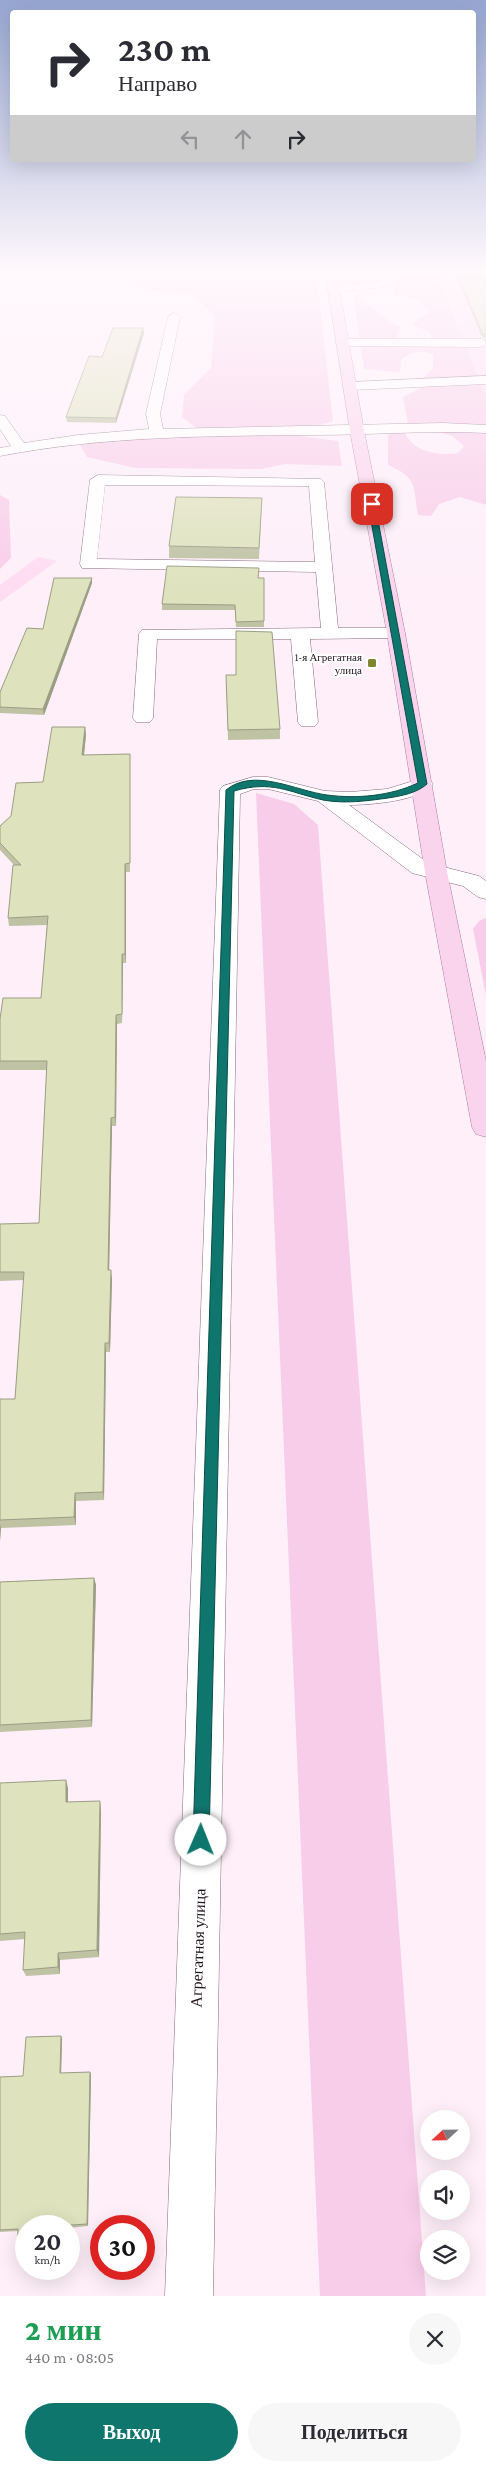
<!DOCTYPE html>
<html lang="ru">
<head>
<meta charset="utf-8">
<style>
	body { margin:0; font-family:"Crimson Pro",serif; background:#f7f7f7; color:#2b2b33; height:100vh; display:flex; flex-direction:column; font-size:19px; white-space:nowrap }
	* { box-sizing:border-box; margin:0 }
	p { font-size:16px; color:#7c7c81 }
	.icon { flex:none; width:28px; height:28px; fill:none; stroke:currentColor; stroke-width:2; stroke-linecap:round; stroke-linejoin:round }
	.map { position:relative; height:2296px; overflow:hidden }
	.sheet { display:flex; flex-direction:column; background:#fff; flex:1 }
	.sheet>* { flex:none }
	.banner { position:absolute; left:10px; top:10px; width:466px; height:152px; border-radius:5px; box-shadow:0 5px 20px #0002; background:#fff; color:#2b2b33; overflow:hidden }
	.needle { width:32px; rotate:248deg }
	.tools { position:absolute; left:420px; top:2110px; display:grid; gap:10px }
	.tools a { display:grid; place-items:center; width:50px; height:50px; border-radius:50%; background:#fff; box-shadow:0 5px 20px #0002; font-size:25px }
	.speed { position:absolute; left:15px; top:2215px; display:flex; gap:10px; font-size:25px; font-weight:700; text-align:center }
	.speed>* { display:grid; place-content:center; width:65px; height:65px; border-radius:50%; background:#fff; box-shadow:0 5px 20px #0002; line-height:1 }
	.speed small { font-size:12px; font-weight:400 }
	.speed .limit { border:8px solid #d22; background:#fff; color:#111 }
	.pin { position:absolute; display:grid; place-items:center; width:42px; height:42px; color:#fff; margin:-21px; border-radius:10px; box-shadow:0 2px 8px #0006 }
	.me { position:absolute; width:55px; margin:-28px; rotate:1deg; stroke-linejoin:round; filter:drop-shadow(0 0 4px #0008) }
	.turn { display:flex; align-items:center; gap:18px; height:105px; padding:0 25px; font-size:22px }
	.turn .icon { width:65px; height:65px; stroke-width:2.5 }
	.turn b { display:block; font-size:35px; line-height:42px }
	.lanes { display:flex; align-items:center; height:48px; padding:0 25px; background:#0003; justify-content:center; gap:25px; direction:ltr }
	.lanes .off { opacity:.35 }
	.round { display:grid; place-items:center; flex:none; width:52px; height:52px; border-radius:26px; background:#f7f7f7 }
	.summary { display:flex; align-items:center; justify-content:space-between; height:85px; padding:0 25px }
	h1 { font-size:30px; font-weight:800; line-height:38px; color:#1e9e55 }
	.button { display:flex; gap:10px; margin-top:auto; padding:10px 25px }
	.button a { flex:1; height:58px; border-radius:30px; background:#0f766e; color:#fff; font-size:20px; font-weight:800; line-height:58px; text-align:center }
	.button a+a { background:#f7f7f7; color:#2b2b33 }
	.map>svg:first-child { display:block }
</style>
</head>
<body>
<div class="map">
<svg width="486" height="2296" viewBox="0 0 486 2296">
	<rect width="100%" height="100%" fill="#feeff9"/>
	<g fill="#fedcf2">
		<path d="M434 269H486V396H485Z"/>
		<path d="M38 557 57 561 0 602V585Z"/>
	</g>
	<g fill="#f8cde9">
		<path d="M0 269H316L333 421 320 425 279 427 292 435 338 441 342 466 285 464 261 469 135 468 87 457 80 445 129 438 208 437 182 417 184 395 211 368 215 316 191 295 139 288 133 279 0 280Z"/>
		<path d="M342 269H393L370 274 368 284H351L345 282Z"/>
		<path d="M400 269H434L486 396V505L460 497 439 504 431 516 418 515C413 486 418 478 388 465V435L404 430C411 452 438 456 458 453L464 446 452 436 408 424 403 397 427 385 424 377 433 369V354C421 350 411 351 401 360L400 372 364 369 353 296 361 293 363 301C377 310 386 322 401 327L396 338 431 339V333L411 324 430 312C421 299 411 296 395 295L393 291Z"/>
		<path d="M0 495 9 500 11 558 0 569Z"/>
		<path d="M256 793 294 804 318 825 426 2296H320Z"/>
		<path d="M486 918V995L473 929 479 921Z"/>
	</g>
	<g fill="none" stroke-linecap="round" stroke-linejoin="round">
		<g stroke="#86677c" stroke-width="1">
			<g id="minor">
				<path d="M447 270 451 271V275L401 279 383 287 332 293 326 290 332 287 380 281C398 268 426 271 447 270Z"/>
				<path d="M174 313 180 317 160 414 163 429 443 423 486 425V433C429 430 372 435 315 435 209 436 104 436 0 456V448L11 446 0 429V415L5 416 24 443 78 435 149 429 146 414 168 317Z"/>
				<path d="M342 339H481L485 340 486 345 481 347 338 346 336 343Z"/>
				<path d="M486 376V384L351 390 344 386 351 382Z"/>
				<path d="M98 475 321 479 324 482 338 628H396L402 629 405 633 402 637 396 638 310 639 318 722 315 726H301L298 722 291 639H157L153 718 150 722H136L133 718 139 634 142 630 321 628 316 572 82 568 80 564 90 480ZM105 485 309 486 315 562 97 559Z"/>
				<path d="M253 777H268L325 791 350 792 387 789 423 778 430 780 433 784C422 801 369 805 349 805L428 863 479 876 486 881V899L478 897 463 886 412 873 318 801 268 789H254L240 794 213 2296H165L220 790 223 786Z"/>
			</g>
		</g>
		<g stroke="#ac7e9d" stroke-width="1">
			<path id="major" d="M325 269H336L364 431 405 633 447 872 486 1061V1137L476 1134 472 1127 425 872 387 633 350 431Z"/>
		</g>
		<use href="#minor" fill="#fff" fill-rule="evenodd"/>
		<use href="#major" fill="#fad4ed" fill-rule="evenodd"/>
	</g>
	<g fill="#bfc2a3">
		<path d="M453 269H486V339L482 337Z"/>
		<path d="M143 328 144 333 116 423 67 422 66 417 102 357Z"/>
		<path d="M262 498 259 559 169 558V546Z"/>
		<path d="M92 578V583L44 715 0 713V692L43 629Z"/>
		<path d="M264 578V627H236L235 610H162V604Z"/>
		<path d="M226 675 280 729V739L228 740Z"/>
		<path d="M85 727 86 735 84 755 130 762V872H126V963H123L122 1023 117 1024 116 1126H112L109 1270 112 1279 110 1352H106L104 1500 76 1501V1525L1 1528 0 1541V1399H15L24 1280 0 1281V1224L39 1223 47 1070H0V1019L41 998 47 925 9 926 8 918 14 865 0 850V826L11 816 43 782Z"/>
		<path d="M94 1578 96 1585 92 1727 0 1732V1582Z"/>
		<path d="M0 1783 68 1788V1802L101 1809 99 1957 60 1960V1974L26 1976 23 1970 25 1939 0 1941Z"/>
		<path d="M61 2036 62 2039 61 2073 90 2072 91 2075 88 2226 69 2228V2226H26V2253L19 2254 17 2252 18 2231 0 2232V2077L23 2076Z"/>
	</g>
	<g fill="#9b9e84">
		<path d="M143 328 144 333 116 423V418Z"/>
		<path d="M92 578V583L44 715 43 709Z"/>
		<path d="M85 727 86 735 83 763 82 755Z"/>
		<path d="M125 864 126 872V963L125 954Z"/>
		<path d="M122 954 123 963 122 1023Z"/>
		<path d="M116 1015 117 1024 116 1126 115 1117Z"/>
		<path d="M111 1118 112 1126 109 1279 108 1270Z"/>
		<path d="M111 1270 112 1279 110 1352 109 1343Z"/>
		<path d="M105 1343 106 1352 104 1500 103 1492Z"/>
		<path d="M75 1493 76 1501V1525L74 1517Z"/>
		<path d="M0 1524 1 1528 0 1541Z"/>
		<path d="M94 1578 96 1585 92 1727 91 1720Z"/>
		<path d="M66 1780 68 1788V1811L66 1802Z"/>
		<path d="M100 1801 101 1809 99 1957 97 1950Z"/>
		<path d="M58 1953 60 1960V1974L58 1967Z"/>
		<path d="M61 2036 62 2039 61 2076 60 2073Z"/>
		<path d="M90 2072 91 2075 88 2226 87 2224Z"/>
	</g>
	<g fill="#dee2bd" stroke="#9b9e84">
		<path d="M455 269H486V335L482 333Z"/>
		<path d="M113 328H143L116 418 66 417 89 356 102 357Z"/>
		<path d="M176 497 262 498 259 548 169 546Z"/>
		<path d="M167 566 259 568 258 578H264V621L236 622 235 605 162 604Z"/>
		<path d="M54 578H92L43 709 0 707V692L27 628 43 629Z"/>
		<path d="M236 631 272 632 280 729 228 730 226 675H236Z"/>
		<path d="M52 727H85L82 755 130 754V863L125 864V954H122V1014L116 1015 115 1117 111 1118 108 1270H111L109 1343H105L103 1492 75 1493 74 1517 0 1520V1399H15L24 1272H0V1224L39 1223 47 1061H0V1019L3 998H41L48 916 8 918 13 865H21L0 843V826L11 816 16 783 43 782Z"/>
		<path d="M94 1578 91 1720 0 1725V1582Z"/>
		<path d="M66 1780V1802L100 1801 97 1950 58 1953V1967L23 1970 25 1932 0 1934V1783Z"/>
		<path d="M61 2036 60 2073 90 2072 87 2224 56 2226H26V2251L17 2252 18 2229 0 2230V2077L23 2076 26 2037Z"/>
	</g>
	<linearGradient id="sky" x2="0" y2="1"><stop stop-color="#96a6d1"/><stop offset="0.46" stop-color="#fff8fc"/><stop offset="1" stop-color="#fff8fc" stop-opacity="0"/></linearGradient>
	<rect width="486" height="590" fill="url(#sky)"/>
	<path fill="#0f766e" stroke="#0a4d48" d="M372 502 375 504 427 784C417 793 401 796 388 798 366 801 345 804 323 800 288 792 272 780 234 791L209 1840 207 1846 201 1848 195 1846 193 1840 226 790C254 767 296 791 327 795 357 799 390 796 418 783L368 504Z"/>
	<rect fill="#808530" stroke="#fff" stroke-width="2" x="367" y="658" width="10" height="10" rx="2.5"/>
	<g text-anchor="middle" dominant-baseline="central" stroke-width="4" stroke-linejoin="round" paint-order="stroke">
		<g font-size="11" fill="#22151e" stroke="#fff" text-anchor="end">
			<text x="362" y="657">1-я Агрегатная<tspan x="362" dy="13">улица</tspan></text>
		</g>
		<g font-size="16" fill="#22151e" stroke="#fff">
			<text transform="translate(198 1948) rotate(-88)">Агрегатная улица</text>
		</g>
	</g>
</svg>
<div class="tools">
<a><svg class="needle" viewBox="-14 -14 28 28"><path d="M0-13l5 13h-10z" fill="#e53935"/><path d="M0 13l5-13h-10z" fill="#7c7c81"/></svg></a>
<a><svg class="icon" aria-label="sound" viewBox="0 0 24 24"><path d="M4 9h4l5-4v14l-5-4H4zM17 9q2 3 0 6"/></svg></a>
<a><svg class="icon" aria-label="layers" viewBox="0 0 24 24"><path d="M12 4l9 5-9 5-9-5zM3 14l9 5 9-5"/></svg></a>
</div>
<div class="speed"><div>20<small>km/h</small></div><div class="limit">30</div></div>
<div class="pin" style="left:372px;top:504px;background:#d93025"><svg class="icon" aria-label="arrive" viewBox="0 0 24 24"><path d="M6 21V4h12l-3 4 3 4H6"/></svg></div>
<svg class="me" style="left:201px;top:1840px" viewBox="-20 -20 40 40"><circle r="19" fill="#fff"/><path d="M0-13L10 11 0 6-10 11z" fill="#0f766e"/></svg>
<div class="banner">
<div class="turn"><svg class="icon" aria-label="right" viewBox="0 0 24 24"><path d="M7 20v-9h11M14 6l5 5-5 5"/></svg><div><b>230 m</b>Направо</div></div>
<div class="lanes"><svg class="icon off" aria-label="left" viewBox="0 0 24 24"><path d="M17 20v-9H6M10 6l-5 5 5 5"/></svg><svg class="icon off" aria-label="ahead" viewBox="0 0 24 24"><path d="M12 20V5M6 11l6-6 6 6"/></svg><svg class="icon" aria-label="right" viewBox="0 0 24 24"><path d="M7 20v-9h11M14 6l5 5-5 5"/></svg></div>
</div>
</div>
<section class="sheet">
<div class="summary"><div><h1>2 мин</h1><p>440 m · 08:05</p></div><a class="round"><svg class="icon" aria-label="close" viewBox="0 0 24 24"><path d="M6 6l12 12M18 6L6 18"/></svg></a></div>
<div class="button"><a>Выход</a><a>Поделиться</a></div>
</section>
</body>
</html>
